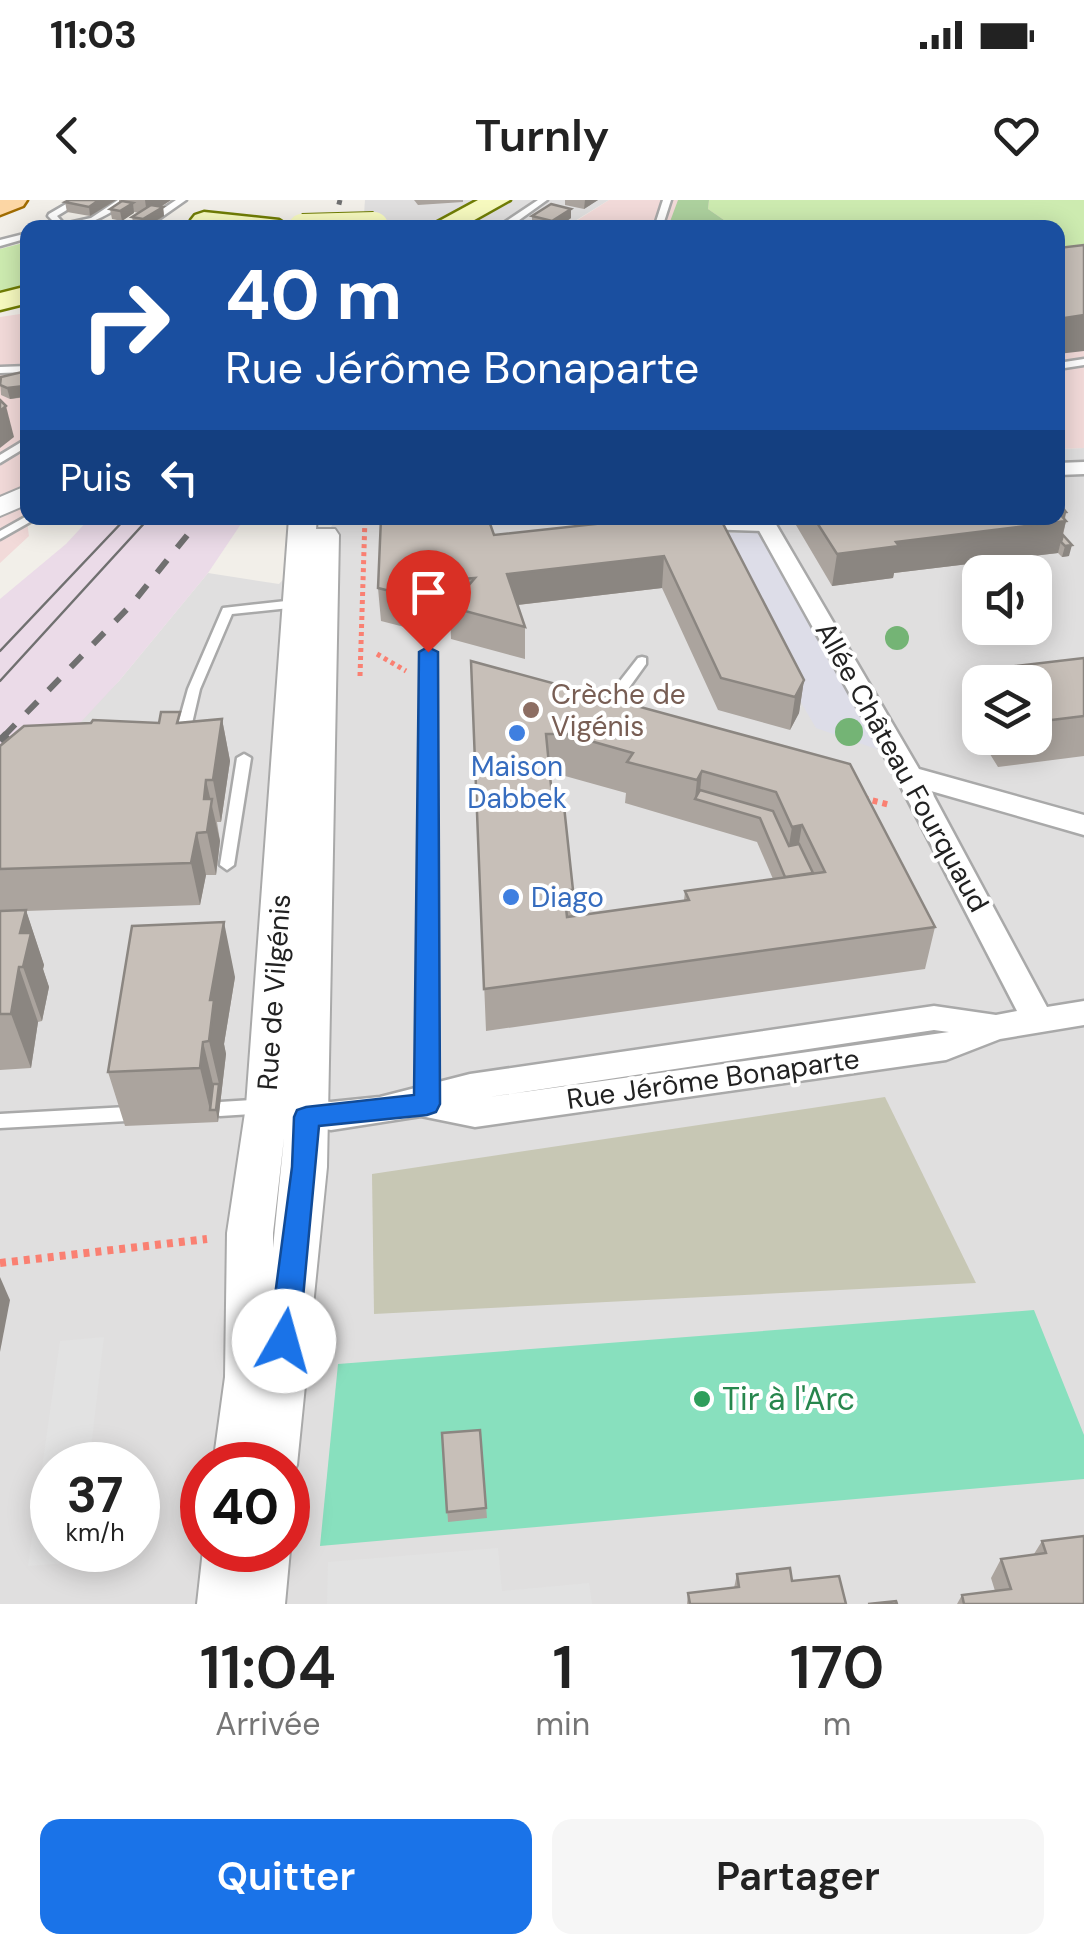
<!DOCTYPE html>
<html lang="fr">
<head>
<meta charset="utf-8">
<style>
	body { margin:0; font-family:"DM Sans",sans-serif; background:#f6f6f6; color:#222; height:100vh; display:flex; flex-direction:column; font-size:38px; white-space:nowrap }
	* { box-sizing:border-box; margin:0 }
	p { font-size:32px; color:#767676 }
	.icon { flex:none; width:55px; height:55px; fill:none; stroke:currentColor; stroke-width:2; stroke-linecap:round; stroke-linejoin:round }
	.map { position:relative; height:1404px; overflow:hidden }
	.side { display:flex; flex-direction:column; background:#fff; flex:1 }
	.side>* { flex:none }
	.top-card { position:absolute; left:20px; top:20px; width:1045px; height:305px; border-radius:20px; box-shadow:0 5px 25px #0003; background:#1a4fa0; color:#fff; overflow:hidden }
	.tools { position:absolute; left:962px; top:355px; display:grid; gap:20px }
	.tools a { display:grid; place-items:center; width:90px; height:90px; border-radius:20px; background:#fff; box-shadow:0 5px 25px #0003; font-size:50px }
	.speed { position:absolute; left:30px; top:1242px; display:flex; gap:20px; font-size:50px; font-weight:700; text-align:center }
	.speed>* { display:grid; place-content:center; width:130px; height:130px; border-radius:50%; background:#fff; box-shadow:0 5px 25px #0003; line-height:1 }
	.speed small { font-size:25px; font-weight:400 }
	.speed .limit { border:15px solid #d22; background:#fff; color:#111 }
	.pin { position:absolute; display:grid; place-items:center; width:85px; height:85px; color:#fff; margin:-102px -42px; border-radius:50% 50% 50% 0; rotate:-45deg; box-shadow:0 0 10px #0007 }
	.pin .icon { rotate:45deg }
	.me { position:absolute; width:110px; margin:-55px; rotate:7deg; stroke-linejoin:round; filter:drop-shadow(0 0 8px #0008) }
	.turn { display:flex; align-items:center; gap:35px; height:210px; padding:0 40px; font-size:45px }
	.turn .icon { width:130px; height:130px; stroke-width:2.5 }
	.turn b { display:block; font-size:70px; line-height:85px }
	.then { display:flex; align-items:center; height:95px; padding:0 40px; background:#0003; gap:20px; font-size:38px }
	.eta { display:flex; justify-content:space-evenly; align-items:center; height:170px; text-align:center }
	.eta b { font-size:60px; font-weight:600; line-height:70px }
	.action { display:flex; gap:20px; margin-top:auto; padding:20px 40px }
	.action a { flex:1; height:115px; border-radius:20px; background:#1a73e8; color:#fff; font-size:40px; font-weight:600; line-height:115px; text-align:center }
	.action a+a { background:#f6f6f6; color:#222 }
	.status { display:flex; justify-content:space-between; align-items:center; height:70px; padding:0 50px; background:#fff; direction:ltr }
	.status svg { height:28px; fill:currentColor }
	header { display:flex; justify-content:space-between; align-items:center; height:130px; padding:0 40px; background:#fff; font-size:45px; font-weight:600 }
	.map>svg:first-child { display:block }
</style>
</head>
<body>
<div class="status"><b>11:03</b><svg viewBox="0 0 49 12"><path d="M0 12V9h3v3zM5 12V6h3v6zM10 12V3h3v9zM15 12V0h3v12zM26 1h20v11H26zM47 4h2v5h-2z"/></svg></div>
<header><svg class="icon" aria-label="back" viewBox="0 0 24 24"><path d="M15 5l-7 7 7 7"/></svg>Turnly<svg class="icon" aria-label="heart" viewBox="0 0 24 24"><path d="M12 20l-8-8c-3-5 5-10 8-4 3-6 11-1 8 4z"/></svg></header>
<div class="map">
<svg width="1084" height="1404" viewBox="0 0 1084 1404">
	<rect width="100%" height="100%" fill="#f2efe9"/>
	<g fill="#e0dfdf" fill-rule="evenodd">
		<path d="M365 0H609L565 27 363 28Z"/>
		<path d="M1084 248V1404H0V597L119 481 208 373 279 384 339 318H1058V249ZM980 372H1035V428H980ZM980 482H1035V538H980ZM52 1265H138V1350H52ZM202 1265H288V1350H202Z"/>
	</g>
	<g fill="#f2dad9">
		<path d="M609 0H1084V248L1058 249V28H565Z"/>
		<path d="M27 113 28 262 20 269 29 336 0 363V117Z"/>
	</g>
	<path fill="#ebdbe8" d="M90 318H245L208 373 119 481 81 522 0 597V399L66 344Z"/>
	<path fill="#c7c7b4" d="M885 897 976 1083 374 1114 372 974Z"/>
	<g fill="#cdebb0">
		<path d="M709 0H1084V73L1058 67V28L734 27 708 9Z"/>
		<path d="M27 42V86L0 94V49Z"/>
	</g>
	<path fill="#add19e" d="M678 0H709L708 9 734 27H668Z"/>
	<path fill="#88e0be" d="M1034 1110 1084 1235V1279L320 1346 338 1164Z"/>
	<g fill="#e2e2e2">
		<path d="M104 1137 89 1265H52V1350H79L78 1362 28 1366 60 1141Z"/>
		<path d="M498 1348 502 1391 589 1383 592 1404H327L328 1362Z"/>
	</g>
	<path fill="#dddde8" d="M701 333H758L882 551 816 528Z"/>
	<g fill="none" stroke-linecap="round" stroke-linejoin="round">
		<g stroke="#a9a9a9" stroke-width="5">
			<g id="service">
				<path d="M73 0H83L57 16 64 24 91 18 118 0H128C104 19 83 28 52 28L57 25 48 16 49 14Z"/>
				<path d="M176 0H186L146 28H135Z"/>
				<path d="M538 0H547L508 28H502V24Z"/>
				<path d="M663 0H671L662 28H654Z"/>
				<path d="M28 33V38L0 46V40Z"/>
				<path d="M1084 159V165L1058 169V163Z"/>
				<path d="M28 166V172L0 173V167Z"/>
				<path d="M28 238V246L0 263V255Z"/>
				<path d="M27 316 37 318 0 339V331Z"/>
				<path d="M706 324 767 325 773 328 767 331 702 329V325Z"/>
				<path d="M295 400 299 401V407L232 414 200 489 190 532 188 535H178L176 532 188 489 223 408Z"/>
				<path d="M429 449 435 453V904L433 909 427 911 421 909 419 904 423 453Z"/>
				<path d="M642 457 646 458V464L623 496H613L612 493 613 490 638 458Z"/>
				<path d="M244 554 251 558 234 665 227 670 220 665 237 558Z"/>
				<path d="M266 899 272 901 274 906 272 911 266 913 220 916 214 914 212 909 214 904 220 902Z"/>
				<path d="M127 907 133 909 136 914 133 919 127 921 0 928V914Z"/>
			</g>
		</g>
		<g stroke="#a9a9a9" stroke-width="5">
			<g id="minor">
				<path d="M1084 262V274L1058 275V263Z"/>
				<path d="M752 318H776L774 321 919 569 1084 615V635L931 591 1047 807 1084 801V825L1000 839 946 860 475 927 421 916 331 930 277 922 272 912 277 902 289 898 331 902 380 897 470 874 934 806 996 815 1017 811 895 575ZM934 830 949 832 489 897Z"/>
			</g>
		</g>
		<g stroke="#a9a9a9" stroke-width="4">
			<g id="tertiary">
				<path d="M28 285V304L0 316V297Z"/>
				<path d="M289 318H317L316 329H335L339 335 327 967 297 1265 288 1283V1265H213L225 1177 227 1033 246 906ZM284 938 273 1048V1033Z"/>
				<path d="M288 1345 290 1350 285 1404H197L203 1350H288Z"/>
			</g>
		</g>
		<g stroke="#707d05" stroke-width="5">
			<g id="secondary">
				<path d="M478 0H510L460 28 432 25Z"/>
				<path d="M204 12 279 20 291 28 195 25 191 20 195 15Z"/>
				<path d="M28 86V103L0 110V93Z"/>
			</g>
		</g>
		<g stroke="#a06b00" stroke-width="5">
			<path id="primary" d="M0 0H27L23 6 0 15Z"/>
		</g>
		<g stroke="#fa8072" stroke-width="5" stroke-dasharray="4 4" stroke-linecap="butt">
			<path d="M377 454 406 471"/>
			<path d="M360 476 365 318"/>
		</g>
		<path stroke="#fa8072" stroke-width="6" stroke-dasharray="5 5" stroke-linecap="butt" d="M863 598 890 605"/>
		<path stroke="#fa8072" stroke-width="8" stroke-dasharray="6 6" stroke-linecap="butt" d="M0 1063 207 1039"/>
		<use href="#service" fill="#fff" fill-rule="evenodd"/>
		<use href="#minor" fill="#fff" fill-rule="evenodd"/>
		<use href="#tertiary" fill="#fff" fill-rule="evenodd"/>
		<use href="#secondary" fill="#f7fabf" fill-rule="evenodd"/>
		<use href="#primary" fill="#fcd6a4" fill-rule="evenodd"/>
		<g stroke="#707070" stroke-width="2.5">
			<path d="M0 451 126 318"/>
			<path d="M0 481 149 318"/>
		</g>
		<path stroke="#707070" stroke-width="5" stroke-dasharray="12 12" stroke-linecap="butt" d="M333 28 340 0"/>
		<path stroke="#707070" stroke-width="6" stroke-dasharray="16 16" stroke-linecap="butt" d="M4 536 132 404 201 318"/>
		<path stroke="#707070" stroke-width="8" stroke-dasharray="20 20" stroke-linecap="butt" d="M0 541 7 534"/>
		<g stroke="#707d05" stroke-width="30" stroke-linecap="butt">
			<path id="secondary-bridge" d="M302 28 374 26"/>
		</g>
		<use href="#secondary-bridge" stroke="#f7fabf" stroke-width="28"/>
	</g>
	<g fill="#74b475">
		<circle cx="897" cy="438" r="12"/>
		<circle cx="849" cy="532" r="14"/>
	</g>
	<g fill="#aba49e" fill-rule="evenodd">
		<path d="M69 0H116L90 16 67 12 65 2Z"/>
		<path d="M119 0H171L161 7H163L164 16 147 28 134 27 132 17 139 13 134 12 122 21 112 19 110 9 119 3Z"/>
		<path d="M414 0H463V2L418 5Z"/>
		<path d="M565 0H598L584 9 565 5Z"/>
		<path d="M532 16 571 18 557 28H539L532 26Z"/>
		<path d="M28 175 27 197 10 199 1 195 0 180Z"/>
		<path d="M1066 312 1065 319 1066 321 1063 335 1069 356 1062 357 1058 353 894 373 893 378 832 386 793 320V318H1058Z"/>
		<path d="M589 318H665L804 480 799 513 790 530 718 510 662 388 518 405 525 427V459L451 439 450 413 432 434 381 421 378 388 494 335 591 324Z"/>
		<path d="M1084 458V556L998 567 980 538H1035V482H980V537L965 513 975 471Z"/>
		<path d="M471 461 850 564 935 727 925 769 486 831ZM550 576H565L626 593 625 603 757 642 773 679 685 691 684 700 573 716V690L553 606Z"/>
		<path d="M222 519 230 561 221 622H217L220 641 216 675H206L200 705 26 711 44 765 43 769 49 787 42 821 38 822 31 868 0 870V546L159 523H182Z"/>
		<path d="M235 777 224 844 226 854 218 922 125 926 108 872Z"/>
		<path d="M480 1230 487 1318 448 1322 442 1233Z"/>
		<path d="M1042 1341 1084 1404H957L962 1395 995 1391 991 1378 1001 1359 1034 1354Z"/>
		<path d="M737 1374 792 1381 846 1404H687L688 1393 734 1388Z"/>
	</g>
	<g fill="#8b8681">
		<path d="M99 0H116L90 16 89 7Z"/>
		<path d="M145 0H171L147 15Z"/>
		<path d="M585 0H598L584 9Z"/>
		<path d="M133 3 134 13 122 21 120 11Z"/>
		<path d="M163 7 164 16 144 28 143 19Z"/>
		<path d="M571 9V18L557 28H552V21Z"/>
		<path d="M1084 115V151L1058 154V119Z"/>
		<path d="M28 183V196L10 199 7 188Z"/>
		<path d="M6 206 14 237 0 248V211Z"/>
		<path d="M1066 312 1064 321H1066L1058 353 894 373 893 378 832 386 837 354 896 342Z"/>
		<path d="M1072 345 1069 356 1062 357 1065 346Z"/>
		<path d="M664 356 662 388 508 406 507 374Z"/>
		<path d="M448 380 449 413 432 434 430 401Z"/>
		<path d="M804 480 799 513 790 530 795 497Z"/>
		<path d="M222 519 230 561 221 622 213 580Z"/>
		<path d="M702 571 699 601 695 599 697 580Z"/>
		<path d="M206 580 220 641 216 675 207 632 204 599Z"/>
		<path d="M802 625 795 667 785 669 792 627Z"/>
		<path d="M197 633 206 675 200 705 191 663Z"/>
		<path d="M26 710 44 765 43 769 49 787 42 821 23 767 20 733Z"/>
		<path d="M224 722 235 777 224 844 226 854 218 922 216 910 219 884 209 841 210 800Z"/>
		<path d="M19 767 38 822 31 868 11 814Z"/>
		<path d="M203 842 216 896 210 910 200 868Z"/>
		<path d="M0 1077 10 1100 0 1152Z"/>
	</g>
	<g fill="#c7bfb8" stroke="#8b8681" stroke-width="2.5" fill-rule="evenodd">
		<path d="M69 0H99L89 7 65 2Z"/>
		<path d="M122 1 133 3 120 11 110 9Z"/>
		<path d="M551 4 571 9 552 21 532 16Z"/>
		<path d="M151 5 163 7 143 19 132 17Z"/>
		<path d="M1084 45V115L1058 119V48Z"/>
		<path d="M22 172 28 175V183L24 186 7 188 0 185 1 177Z"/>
		<path d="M0 200 6 206 0 211Z"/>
		<path d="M1058 302 1066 312 1059 313 1066 321 896 342 899 346 837 354 814 318H1058Z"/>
		<path d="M381 318H488L494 335 605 323 603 318H720L804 480 795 497 721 478 664 356 507 374 525 427 450 407 475 378 448 380 430 401 378 388Z"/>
		<path d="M1063 335 1072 345 1065 346 1061 342Z"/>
		<path d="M1084 458V516L1035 522V482H982L975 471Z"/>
		<path d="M471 461 850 564 935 727 484 789ZM546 534H566L633 553 627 562 697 580 702 571 776 592 792 627 802 625 825 672 685 691 689 700 567 717 564 690H573L564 606H553Z"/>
		<path d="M161 512H180L177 523 222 519 213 580H206L204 599H212L207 632 197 633 191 663 0 669V546L24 526 91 523 93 520 159 523Z"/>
		<path d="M700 590 773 611 789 646 799 644 813 673 785 677 760 618 695 599Z"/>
		<path d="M26 710 20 733H31L23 767H19L11 814H0V711Z"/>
		<path d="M224 722 210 800H214L209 841 203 842 200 868 108 872 132 726Z"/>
		<path d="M213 884H219L216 910H210Z"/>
		<path d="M480 1230 486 1308 447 1312 442 1233Z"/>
		<path d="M1084 1336V1404H964L962 1395 1011 1389 1001 1359 1046 1353 1042 1341Z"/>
		<path d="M790 1368 792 1381 839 1376 846 1404H690L688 1393 739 1387 737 1374Z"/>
		<path d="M896 1401 897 1404H868Z"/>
	</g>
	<path fill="#1a73e8" stroke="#114b97" stroke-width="2.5" d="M428 447 438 452 440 904 436 912 427 915 319 926 299 1141 294 1151 284 1154 274 1151 269 1141 292 967 294 917 297 910 306 907 414 895 419 452Z"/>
	<circle fill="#8d6e63" stroke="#fff" stroke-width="4" cx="531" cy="510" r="10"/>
	<g fill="#3f7fe0" stroke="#fff" stroke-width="4">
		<circle cx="517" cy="533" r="10"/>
		<circle cx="511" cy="697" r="10"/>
	</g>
	<circle fill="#2e9e5b" stroke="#fff" stroke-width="4" cx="702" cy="1199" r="10"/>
	<g text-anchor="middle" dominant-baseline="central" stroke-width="8" stroke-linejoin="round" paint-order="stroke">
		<g font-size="28" fill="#785e54" stroke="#fff" text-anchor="start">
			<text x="551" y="494">Crèche de<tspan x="551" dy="32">Vigénis</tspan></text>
		</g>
		<g font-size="28" fill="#366cbe" stroke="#fff">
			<text x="517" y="566">Maison<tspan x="517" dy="32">Dabbek</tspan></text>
			<text x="531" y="697" text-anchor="start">Diago</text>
		</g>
		<g font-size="28" fill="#222" stroke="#fff">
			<text transform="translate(902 567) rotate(61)">Allée Château Fourquaud</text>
			<text transform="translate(274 792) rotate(-86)">Rue de Vilgénis</text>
			<text transform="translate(713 879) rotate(-8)">Rue Jérôme Bonaparte</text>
		</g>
		<g font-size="32" fill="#27864d" stroke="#fff" text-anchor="start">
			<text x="722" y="1199">Tir à l'Arc</text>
		</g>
	</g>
</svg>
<div class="tools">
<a><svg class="icon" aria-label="sound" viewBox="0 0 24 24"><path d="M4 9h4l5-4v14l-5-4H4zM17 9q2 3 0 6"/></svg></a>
<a><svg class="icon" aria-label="layers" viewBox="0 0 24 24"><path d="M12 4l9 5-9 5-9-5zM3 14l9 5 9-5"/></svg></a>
</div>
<div class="speed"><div>37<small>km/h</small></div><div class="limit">40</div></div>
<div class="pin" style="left:428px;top:452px;background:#d93025"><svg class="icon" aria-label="arrive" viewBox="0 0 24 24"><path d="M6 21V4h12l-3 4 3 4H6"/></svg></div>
<svg class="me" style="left:284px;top:1141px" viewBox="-20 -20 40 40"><circle r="19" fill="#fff"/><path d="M0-13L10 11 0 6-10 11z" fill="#1a73e8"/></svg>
<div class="top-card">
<div class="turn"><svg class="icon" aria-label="right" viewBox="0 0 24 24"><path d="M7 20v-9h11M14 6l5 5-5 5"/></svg><div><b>40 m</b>Rue Jérôme Bonaparte</div></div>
<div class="then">Puis<svg class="icon" aria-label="left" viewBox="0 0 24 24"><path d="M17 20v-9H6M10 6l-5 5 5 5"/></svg></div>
</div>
</div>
<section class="side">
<div class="eta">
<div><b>11:04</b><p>Arrivée</p></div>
<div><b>1</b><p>min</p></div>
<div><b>170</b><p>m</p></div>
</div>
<div class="action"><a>Quitter</a><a>Partager</a></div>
</section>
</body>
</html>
